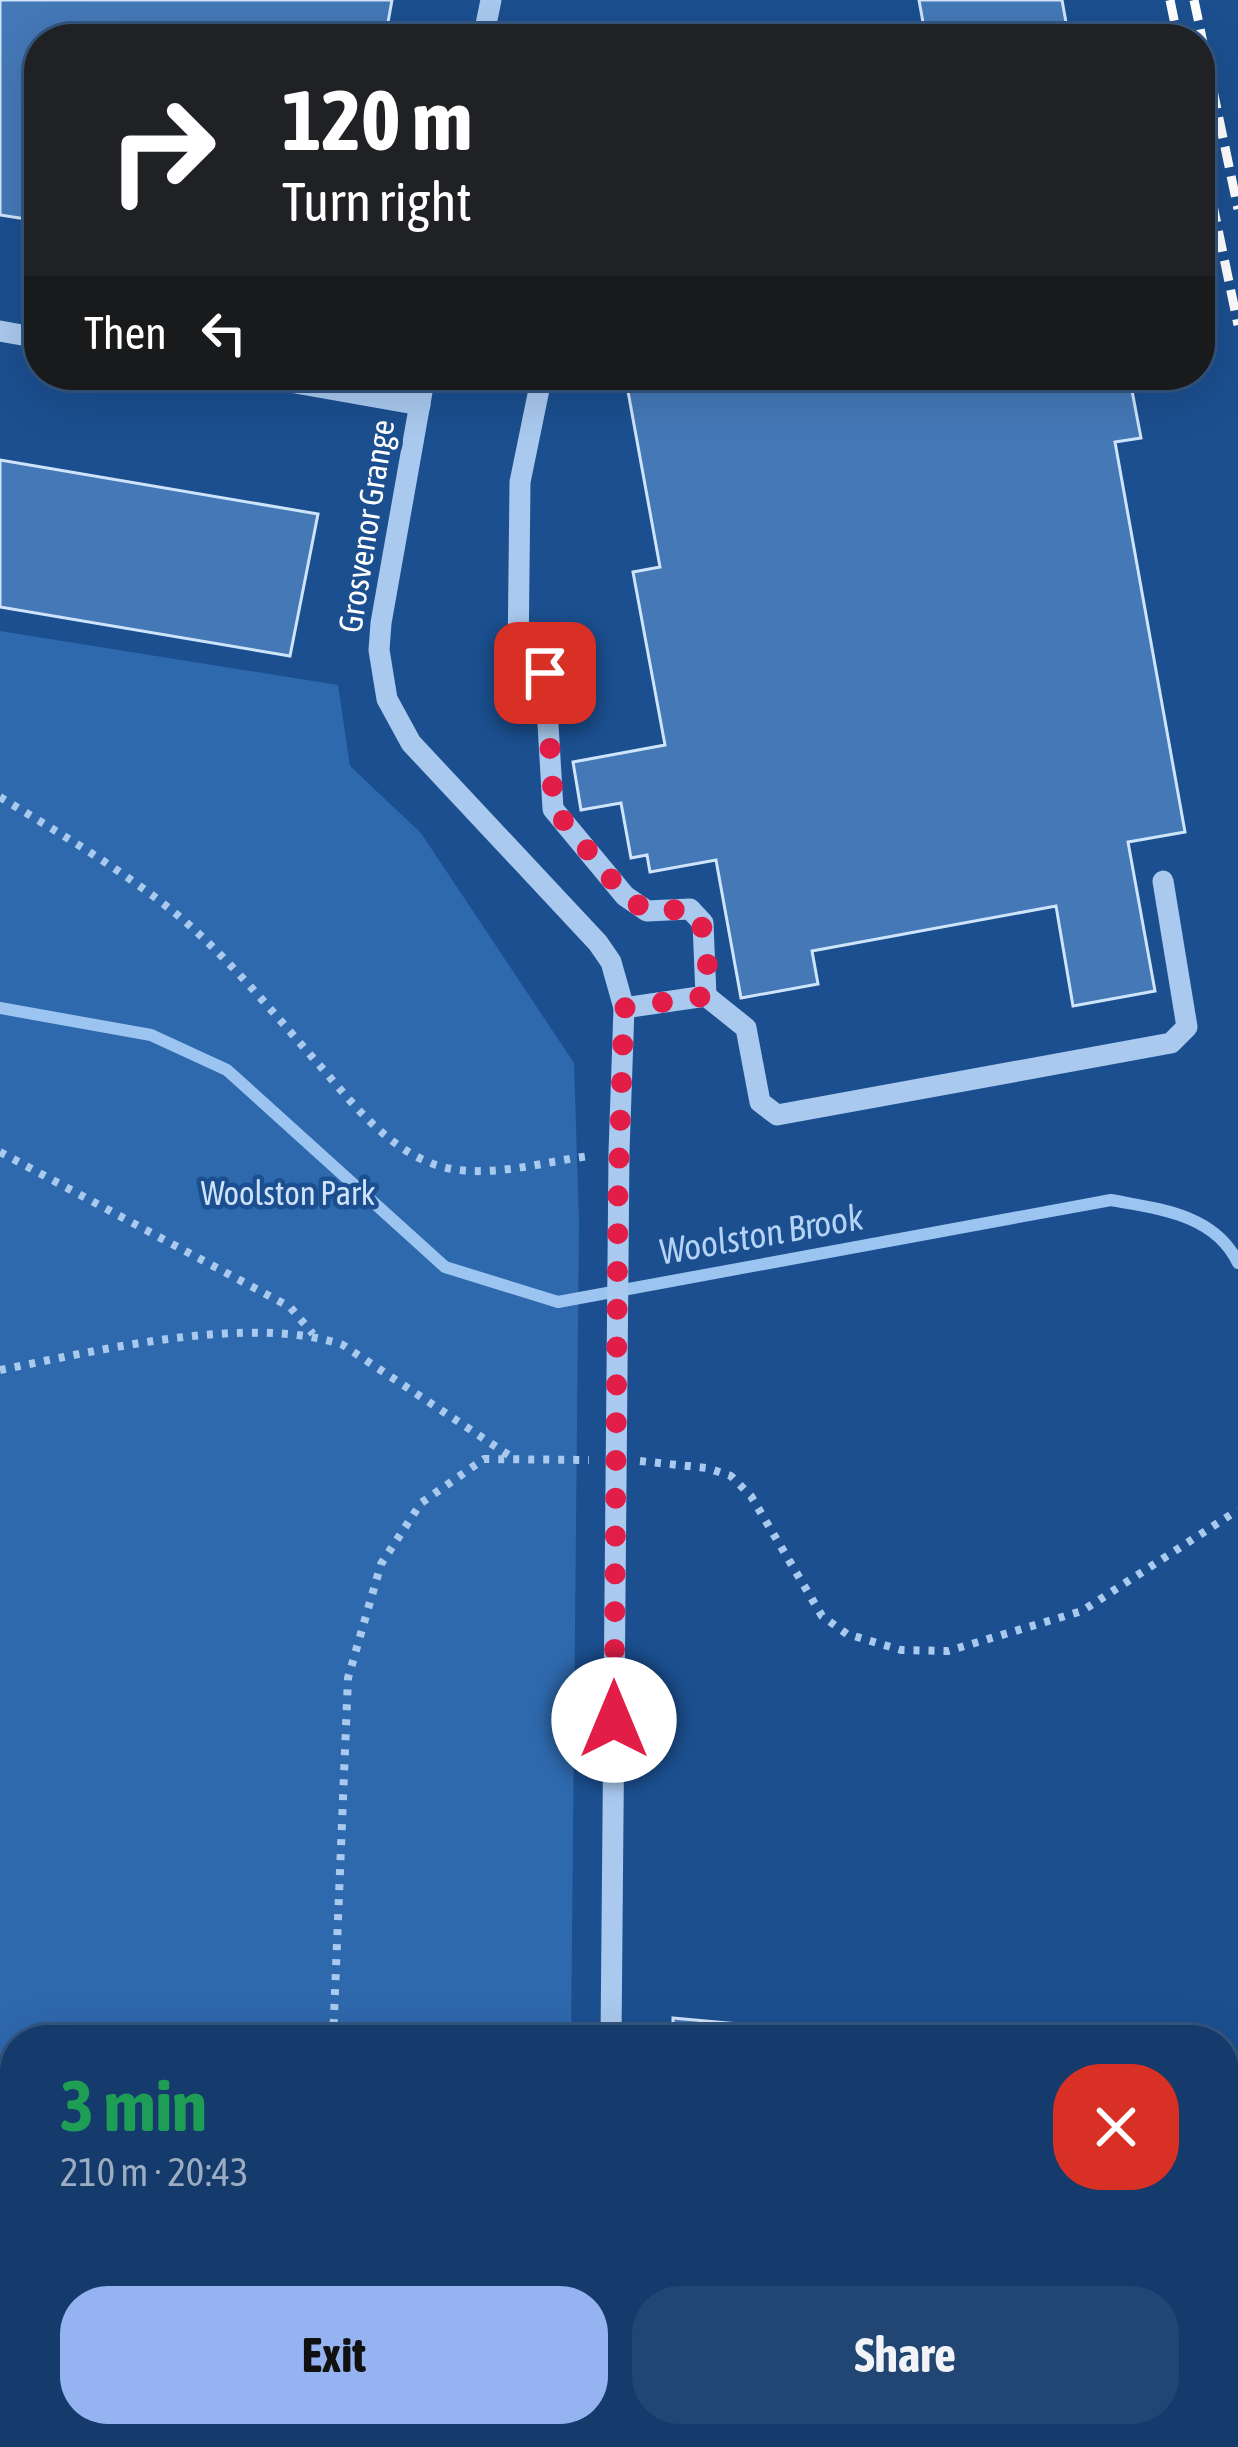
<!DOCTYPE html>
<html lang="en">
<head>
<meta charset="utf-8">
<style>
	body { margin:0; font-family:"Asap Condensed",sans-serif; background:#214673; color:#f1f3f6; height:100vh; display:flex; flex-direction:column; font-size:45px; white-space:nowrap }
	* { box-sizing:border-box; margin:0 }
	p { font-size:39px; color:#9dadc1 }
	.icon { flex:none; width:66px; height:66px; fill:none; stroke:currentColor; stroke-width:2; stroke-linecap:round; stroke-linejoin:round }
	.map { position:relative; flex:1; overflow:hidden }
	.side { position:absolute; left:0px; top:2025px; width:1239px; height:423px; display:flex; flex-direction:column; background:#143b6b; border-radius:48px 48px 0 0; box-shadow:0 12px 48px #0002,0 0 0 3px #33557e }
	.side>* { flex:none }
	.banner { position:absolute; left:24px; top:24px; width:1191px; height:366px; border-radius:48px; box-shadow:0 12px 48px #0002,0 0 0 3px #33557e; background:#202124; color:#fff; overflow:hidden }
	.pin { position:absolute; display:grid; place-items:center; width:102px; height:102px; color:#fff; margin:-51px; border-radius:24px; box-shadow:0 6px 18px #0006 }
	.me { position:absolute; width:132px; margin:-66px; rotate:0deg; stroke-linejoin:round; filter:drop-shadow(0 0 9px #0008) }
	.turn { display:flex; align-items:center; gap:42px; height:252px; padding:0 60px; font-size:54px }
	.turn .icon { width:156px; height:156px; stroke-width:2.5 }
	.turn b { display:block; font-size:84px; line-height:102px }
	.then { display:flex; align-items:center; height:114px; padding:0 60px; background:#0003; gap:24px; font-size:45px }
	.round { display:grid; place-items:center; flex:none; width:126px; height:126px; border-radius:48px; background:#214673 }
	.head { display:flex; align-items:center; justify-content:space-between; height:204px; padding:0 60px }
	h1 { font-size:72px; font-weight:700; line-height:90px; color:#1e9e55 }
	.action { display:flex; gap:24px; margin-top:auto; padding:24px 60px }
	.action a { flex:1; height:138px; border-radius:48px; background:#95b2f1; color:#111; font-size:48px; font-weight:700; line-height:138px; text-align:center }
	.action a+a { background:#214673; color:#f1f3f6 }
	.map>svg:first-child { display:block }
</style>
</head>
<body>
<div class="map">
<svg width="1238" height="2447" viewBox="0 0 1238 2447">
	<rect width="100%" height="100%" fill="#1b4f8f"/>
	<path fill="#2e69ad" d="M0 631 338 685 350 766 421 833 574 1063 579 1222 571 2040H15V2433H567V2447H0Z"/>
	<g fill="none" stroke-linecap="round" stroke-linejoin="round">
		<path stroke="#9cc4f0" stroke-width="12" d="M0 1008 151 1035 227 1070 445 1267 558 1302 1111 1200C1159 1209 1215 1214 1238 1263"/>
	</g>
	<g fill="#4478b7" stroke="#cfe3fa" stroke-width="3">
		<path d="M0 0H392L385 39H39V221L0 215Z"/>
		<path d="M919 0H1062L1069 39H926Z"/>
		<path d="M625 375H1129L1141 438 1115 442 1185 832 1128 842 1155 991 1073 1006 1056 906 812 951 818 984 741 998 716 860 650 872 647 855 631 858 621 803 581 810 573 762 665 745 633 572 660 567Z"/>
		<path d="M0 460 318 514 290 656 0 607Z"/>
		<path d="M673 2018 772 2027V2040H673Z"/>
	</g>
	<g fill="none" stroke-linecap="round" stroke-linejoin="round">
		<g stroke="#a9c9ee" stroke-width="8" stroke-dasharray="6 9" stroke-linecap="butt">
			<path d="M0 797C59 833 121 869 175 913 226 955 270 1009 314 1059 347 1096 380 1142 428 1162 478 1183 539 1162 590 1156"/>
			<path d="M0 1152 290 1307 313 1334"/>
			<path d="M0 1370C96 1351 250 1313 343 1345L510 1456"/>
			<path d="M640 1461 707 1468 731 1476 751 1496 822 1616 847 1634 901 1650 948 1651 1082 1611 1238 1510"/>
			<path d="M333 2040 348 1678 381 1564 421 1503 484 1459 589 1460"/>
			<path d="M316 2447 317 2433"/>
		</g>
		<g stroke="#a9c9ee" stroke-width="21">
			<path d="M483 39 491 0"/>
			<path d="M0 331 39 338"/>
			<path d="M250 375 420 405"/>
			<path d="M425 375 381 623 379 650 387 699 411 743 598 943 611 962 624 1008 619 1152 611 2040"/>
			<path d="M542 375 520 482 518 660 545 673 553 809 625 896 647 911 690 909 703 923 706 996"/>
			<path d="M624 1008 706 996 746 1028 760 1102 777 1115 1171 1043 1187 1027 1163 881"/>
			<path d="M822 2035V2040"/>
			<path d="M1224 2143 1238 2140"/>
			<path d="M1224 2412 1238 2409"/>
			<path d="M825 2433V2447"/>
			<path d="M608 2447V2433"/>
			<path d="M1076 2447 1136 2433"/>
		</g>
		<g stroke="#fff" stroke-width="9" stroke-dasharray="21 9" stroke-linecap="butt">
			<path d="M1170 0 1178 39"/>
			<path d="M1194 0 1238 209"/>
			<path d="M1200 143 1238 325"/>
		</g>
	</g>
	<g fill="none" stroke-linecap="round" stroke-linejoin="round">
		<path stroke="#e11d48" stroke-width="21" stroke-dasharray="0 37.8" d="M545 673 554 809 625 896 647 911 690 909C713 933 707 965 706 996L624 1008 618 1190 614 1720"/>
	</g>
	<g text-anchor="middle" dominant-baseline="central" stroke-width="9" stroke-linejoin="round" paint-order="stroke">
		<g font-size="33" fill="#fff" stroke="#1b4f8f">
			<text transform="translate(366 526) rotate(-81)">Grosvenor Grange</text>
		</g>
		<g font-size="33" fill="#cfe3fa" stroke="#1b4f8f">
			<text x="288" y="1193">Woolston Park</text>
		</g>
		<g font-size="36" font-style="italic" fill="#b5d3f5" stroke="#1b4f8f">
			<text transform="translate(761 1234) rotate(-10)">Woolston Brook</text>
		</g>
	</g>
</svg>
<div class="pin" style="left:545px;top:673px;background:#d93025"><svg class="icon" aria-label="arrive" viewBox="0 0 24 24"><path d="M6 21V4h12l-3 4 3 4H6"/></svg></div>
<svg class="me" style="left:614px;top:1720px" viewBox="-20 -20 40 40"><circle r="19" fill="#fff"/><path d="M0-13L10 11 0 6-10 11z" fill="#e11d48"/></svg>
<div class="banner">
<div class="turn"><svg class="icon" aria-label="right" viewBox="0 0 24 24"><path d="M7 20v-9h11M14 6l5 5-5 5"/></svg><div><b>120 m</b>Turn right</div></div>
<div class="then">Then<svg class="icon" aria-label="left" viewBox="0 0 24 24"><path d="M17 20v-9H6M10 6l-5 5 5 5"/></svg></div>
</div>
<section class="side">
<div class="head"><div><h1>3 min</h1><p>210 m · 20:43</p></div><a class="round" style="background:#d93025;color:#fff"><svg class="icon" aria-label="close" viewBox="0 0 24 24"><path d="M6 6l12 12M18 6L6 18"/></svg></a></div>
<div class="action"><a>Exit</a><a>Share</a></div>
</section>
</div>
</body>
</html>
